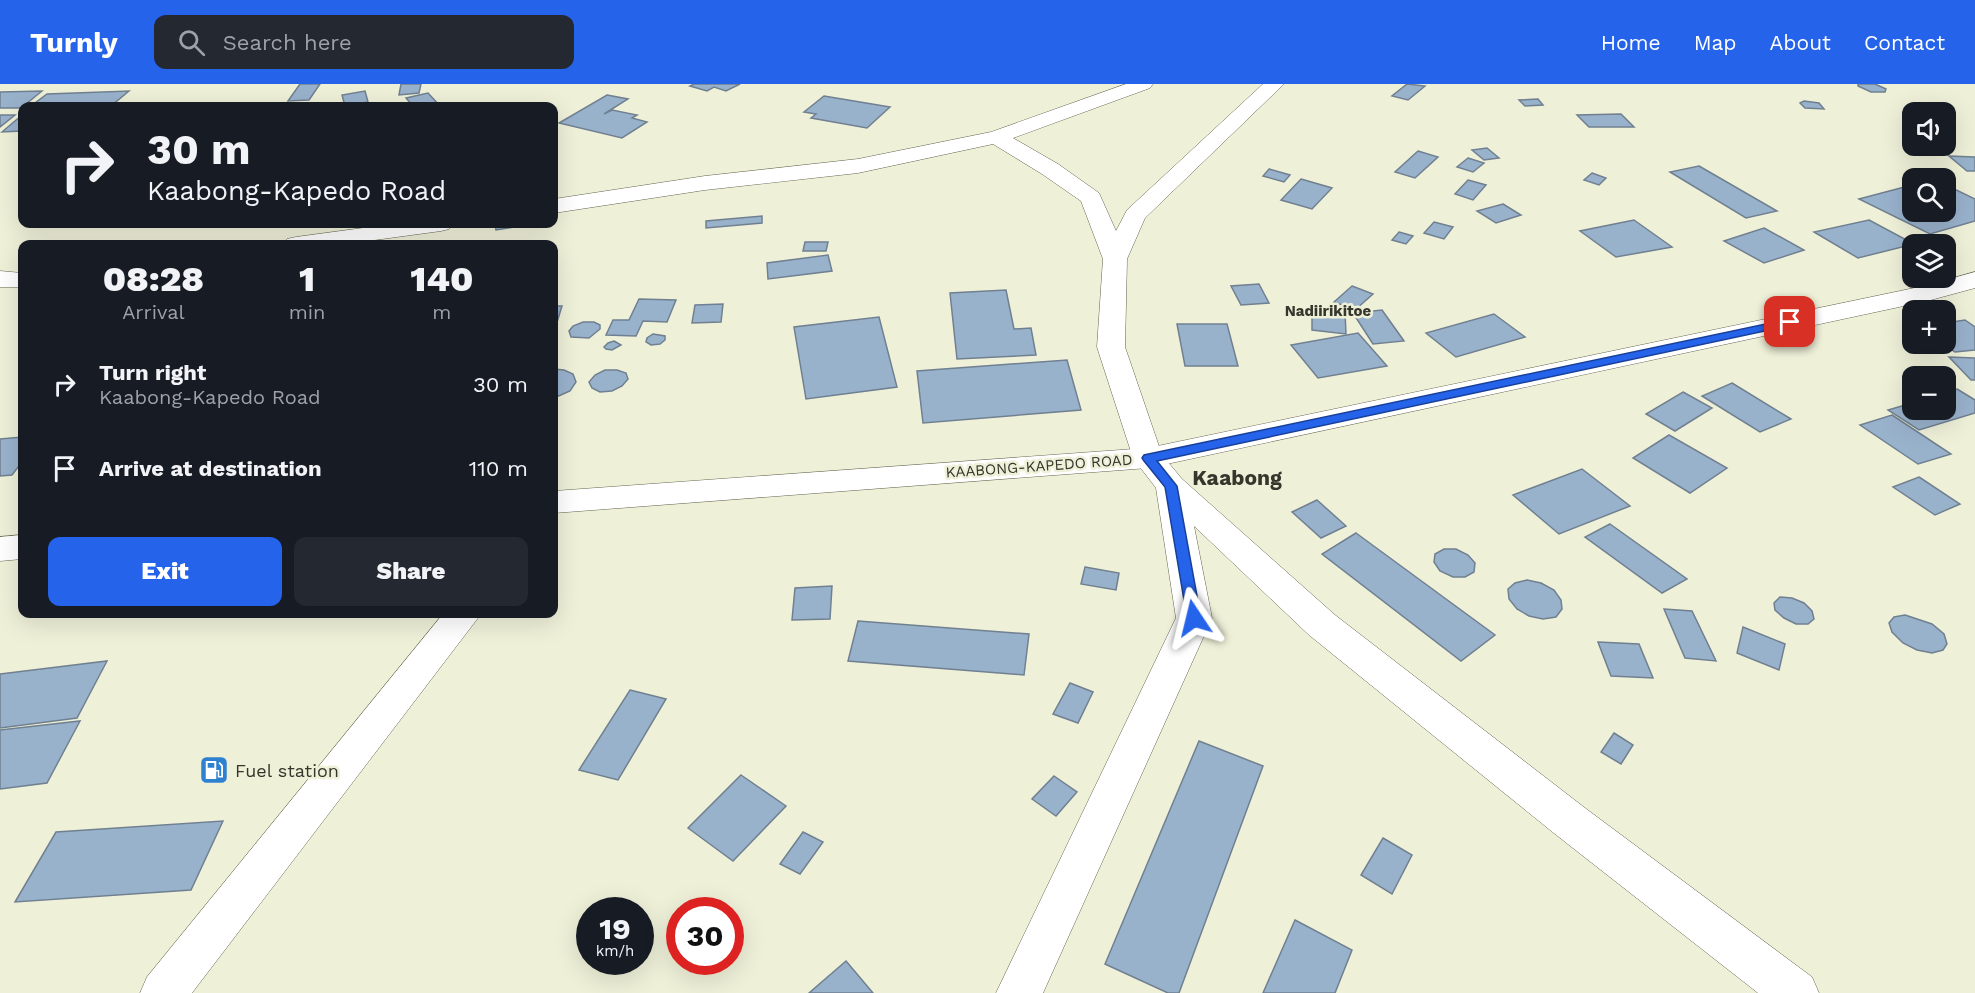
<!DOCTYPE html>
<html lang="en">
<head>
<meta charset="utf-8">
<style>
	body { margin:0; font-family:"Work Sans",sans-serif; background:#242831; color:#f1f3f6; height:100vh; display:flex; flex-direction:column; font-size:22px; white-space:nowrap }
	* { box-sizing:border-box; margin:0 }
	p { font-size:20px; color:#9ea1a6 }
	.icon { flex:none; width:33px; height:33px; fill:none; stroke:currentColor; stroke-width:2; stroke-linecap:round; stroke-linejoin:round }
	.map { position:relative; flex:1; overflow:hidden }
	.details { position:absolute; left:18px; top:156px; width:540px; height:378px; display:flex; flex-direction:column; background:#171b24; border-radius:12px; box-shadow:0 6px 24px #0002 }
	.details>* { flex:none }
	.top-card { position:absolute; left:18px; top:18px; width:540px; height:126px; border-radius:12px; box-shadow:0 6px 24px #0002; background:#171b24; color:#f1f3f6; overflow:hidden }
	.buttons { position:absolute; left:1902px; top:18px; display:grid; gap:12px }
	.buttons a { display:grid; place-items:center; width:54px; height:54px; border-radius:12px; background:#171b24; box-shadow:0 6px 24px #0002; font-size:30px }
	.speed { position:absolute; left:576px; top:813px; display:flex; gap:12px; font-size:30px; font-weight:700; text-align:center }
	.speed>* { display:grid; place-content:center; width:78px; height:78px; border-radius:50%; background:#171b24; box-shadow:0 6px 24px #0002; line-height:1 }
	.speed small { font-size:15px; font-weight:400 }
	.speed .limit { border:9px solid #d22; background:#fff; color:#111 }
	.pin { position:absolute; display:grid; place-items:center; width:51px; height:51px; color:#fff; margin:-26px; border-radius:12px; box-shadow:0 3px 9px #0006 }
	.me { position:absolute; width:66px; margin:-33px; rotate:350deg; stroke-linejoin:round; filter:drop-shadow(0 0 4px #0008) }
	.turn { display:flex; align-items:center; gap:21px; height:126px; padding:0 30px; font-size:27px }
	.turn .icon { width:78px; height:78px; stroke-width:2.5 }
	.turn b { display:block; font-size:42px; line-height:51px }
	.eta { display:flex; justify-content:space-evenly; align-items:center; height:102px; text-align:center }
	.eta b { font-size:36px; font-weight:800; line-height:42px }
	.button { display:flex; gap:12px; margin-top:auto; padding:12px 30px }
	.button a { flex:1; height:69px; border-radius:12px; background:#2563eb; color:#fff; font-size:24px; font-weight:800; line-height:69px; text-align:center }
	.button a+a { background:#242831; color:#f1f3f6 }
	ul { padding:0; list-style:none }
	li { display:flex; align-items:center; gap:18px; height:84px; padding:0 30px }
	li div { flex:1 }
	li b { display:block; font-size:22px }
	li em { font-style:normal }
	header { display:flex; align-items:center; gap:36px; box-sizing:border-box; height:84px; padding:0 30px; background:#2563eb; color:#fff }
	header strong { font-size:28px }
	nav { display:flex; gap:33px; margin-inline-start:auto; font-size:21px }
	.search { width:420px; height:54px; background:#242831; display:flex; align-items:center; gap:15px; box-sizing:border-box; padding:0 21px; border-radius:12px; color:#9ea1a6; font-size:22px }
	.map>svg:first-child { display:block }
</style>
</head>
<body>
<header>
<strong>Turnly</strong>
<div class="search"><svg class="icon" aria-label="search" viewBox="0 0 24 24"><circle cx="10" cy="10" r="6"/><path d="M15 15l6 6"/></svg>Search here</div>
<nav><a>Home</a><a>Map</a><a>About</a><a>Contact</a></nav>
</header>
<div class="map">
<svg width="1975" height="909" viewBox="0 0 1975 909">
	<rect width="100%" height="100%" fill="#eff0d8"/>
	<g fill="#99b2cc" stroke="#708090" stroke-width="1.5">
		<path d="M300 0H320L309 16 288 17Z"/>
		<path d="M401 0H421L419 9 399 11Z"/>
		<path d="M694 0H740L726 7 714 3 707 7 690 2Z"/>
		<path d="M1407 0 1425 2 1408 16 1392 12Z"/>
		<path d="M1858 0H1875L1886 5 1885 8H1871L1858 2Z"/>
		<path d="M42 7 21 24H0V8Z"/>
		<path d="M129 7 111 22H31L47 10Z"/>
		<path d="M365 7 368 18 345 22 342 11Z"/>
		<path d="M428 9 440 22H413L406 14Z"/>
		<path d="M607 11 628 15 604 30 612 26 637 31 632 34 647 38 622 54 559 39Z"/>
		<path d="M824 12 890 23 867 44 811 34 816 30 804 28Z"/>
		<path d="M1538 15 1543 21 1525 22 1519 16Z"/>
		<path d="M1804 17 1819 19 1824 25 1805 24 1800 19Z"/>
		<path d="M1621 30 1634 43H1589L1577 31Z"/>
		<path d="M0 31H15L0 43Z"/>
		<path d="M22 31V47L2 48Z"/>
		<path d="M1487 64 1499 74 1484 76 1472 66Z"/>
		<path d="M1418 67 1438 73 1415 94 1395 88Z"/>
		<path d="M1949 72 1975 73V87H1967Z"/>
		<path d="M1468 74 1484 79 1473 88 1457 83Z"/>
		<path d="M1699 82 1777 127 1746 134 1670 88Z"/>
		<path d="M1269 85 1290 91 1284 98 1263 92Z"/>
		<path d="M1592 89 1606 94 1599 101 1584 96Z"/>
		<path d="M1301 95 1332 104 1312 125 1281 116Z"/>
		<path d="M1468 96 1486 101 1473 116 1455 110Z"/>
		<path d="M1912 101V128H1946V101L1975 115V137L1930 150 1859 115Z"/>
		<path d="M1503 120 1521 131 1496 139 1477 127Z"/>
		<path d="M762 132V139L706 144V137Z"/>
		<path d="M1634 136 1672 163 1616 173 1580 147Z"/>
		<path d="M1869 136 1914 160 1858 174 1814 148Z"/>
		<path d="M1434 138 1453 143 1444 155 1424 149Z"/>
		<path d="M495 140H534L496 146Z"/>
		<path d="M1764 144 1804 166 1764 179 1724 157Z"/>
		<path d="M1399 148 1413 152 1406 160 1392 156Z"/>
		<path d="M805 158H828L826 167H803Z"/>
		<path d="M828 171 832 187 768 195 767 179Z"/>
		<path d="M1259 200 1269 219 1241 221 1231 202Z"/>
		<path d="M1352 202 1373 210 1355 226 1334 218Z"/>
		<path d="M1006 206 1014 245 1031 244 1036 271 957 275 950 209Z"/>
		<path d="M639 215 676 216 667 238 643 237 636 252 606 251 613 236H629Z"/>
		<path d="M723 220 721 238 692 239 695 221Z"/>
		<path d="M554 222H562L554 248Z"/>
		<path d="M1312 226 1345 229 1346 250 1312 246Z"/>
		<path d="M1382 226 1404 257 1373 260 1353 229Z"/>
		<path d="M1494 230 1525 253 1456 273 1426 249Z"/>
		<path d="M879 233 897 303 806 315 794 243Z"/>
		<path d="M1965 236 1975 243V266L1955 268 1943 260H1946V239Z"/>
		<path d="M583 238H594L600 241V245L589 254 571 253 569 247 573 242Z"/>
		<path d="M1177 240H1227L1238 282H1185Z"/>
		<path d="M1358 249 1387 282 1318 294 1291 261Z"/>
		<path d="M653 250 665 252V256L660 260 651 261 646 258 647 254Z"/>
		<path d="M614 257 621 261 612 266 606 265 604 263 608 259Z"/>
		<path d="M1949 273 1975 274V296H1971Z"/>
		<path d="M1067 276 1081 326 923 339 917 287Z"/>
		<path d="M554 285 564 286 573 290 576 298 570 307 554 314Z"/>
		<path d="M605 286H617L626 289 628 295 622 302 612 307 600 308 592 304 589 298 595 291Z"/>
		<path d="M1732 299 1791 335 1760 348 1702 312Z"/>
		<path d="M1957 305 1975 316V329L1919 346 1888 326 1912 319V326H1946V309Z"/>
		<path d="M1683 308 1712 324 1675 347 1646 330Z"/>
		<path d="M1892 331 1951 370 1918 380 1860 341Z"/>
		<path d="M1669 351 1727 384 1690 409 1633 374Z"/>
		<path d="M22 353V378L12 391 0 392V355Z"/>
		<path d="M1582 385 1630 422 1559 450 1513 411Z"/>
		<path d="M1919 393 1960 420 1935 431 1893 403Z"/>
		<path d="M1317 416 1346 442 1321 454 1292 428Z"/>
		<path d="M1610 440 1687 495 1662 509 1585 453Z"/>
		<path d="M1356 449 1495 551 1461 577 1322 470Z"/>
		<path d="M1444 465H1456L1468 471 1475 479 1474 488 1465 493H1453L1440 487 1434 478 1435 470Z"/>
		<path d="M1085 483 1119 489 1116 506 1081 500Z"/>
		<path d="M1527 496 1541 499 1554 506 1561 516 1562 525 1556 533 1543 535 1529 532 1517 525 1509 515 1508 505 1515 499Z"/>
		<path d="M832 502 830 535 792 536 795 504Z"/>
		<path d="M1780 513 1792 514 1804 519 1812 527 1814 535 1808 540H1796L1784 534 1775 526 1774 519Z"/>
		<path d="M1664 525 1692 527 1716 577 1685 574Z"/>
		<path d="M1905 531 1932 540 1944 550 1947 560 1943 566 1932 569 1917 566 1903 559 1892 548 1889 539 1894 533Z"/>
		<path d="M858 537 1029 550 1024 591 848 577Z"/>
		<path d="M1743 543 1785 560 1779 586 1737 569Z"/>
		<path d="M1598 558 1639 560 1653 594 1611 592Z"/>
		<path d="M107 577 77 634 0 644V590Z"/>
		<path d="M1070 599 1093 608 1078 639 1053 630Z"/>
		<path d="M630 606 666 615 618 696 579 686Z"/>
		<path d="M80 637 47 699 0 705V646Z"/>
		<path d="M1614 649 1633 661 1621 680 1601 668Z"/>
		<path d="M1199 657 1263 682 1179 909H1168L1105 880Z"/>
		<path d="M741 691 786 722 733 777 688 744Z"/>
		<path d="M1054 692 1077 708 1056 732 1032 715Z"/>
		<path d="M223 737 191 806 15 818 56 748Z"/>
		<path d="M803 748 823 758 800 790 780 780Z"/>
		<path d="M1383 754 1412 771 1392 810 1361 791Z"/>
		<path d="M1295 836 1352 866 1335 909H1263Z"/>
		<path d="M846 877 873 909H809Z"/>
	</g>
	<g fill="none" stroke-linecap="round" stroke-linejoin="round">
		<g stroke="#646550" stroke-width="1">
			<g id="minor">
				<path d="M1126 0H1153L1150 4 1013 54 1058 80 1099 109 1116 147 1127 126 1263 0H1284L1145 134 1127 175 1125 263 1162 371 1182 395 1335 531 1585 724 1812 893 1819 909H1758L1555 750 1309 551 1194 442 1212 534 1043 909H996L1176 534 1156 404 1133 374 1097 263 1103 175 1081 117 1042 90 993 60 858 89 705 106 554 129V115L705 92 858 75 991 48Z"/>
				<path d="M393 140H453L449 145 441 147 345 160H284L287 155 296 153Z"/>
				<path d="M0 187 22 189V203H0Z"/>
				<path d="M443 530H481L192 909H140L147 893Z"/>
			</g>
		</g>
		<g stroke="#646550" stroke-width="1">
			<g id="major">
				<path d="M1975 188V204L1927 217 1148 384 554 429V407L1148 364 1924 202Z"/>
				<path d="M22 451V475L0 477V453Z"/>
			</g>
		</g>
		<use href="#minor" fill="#fff" fill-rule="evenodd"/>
		<use href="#major" fill="#fff" fill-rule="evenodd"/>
	</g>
	<path fill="#2563eb" stroke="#184099" stroke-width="1.5" d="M1790 235 1793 236V241L1157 377 1177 402 1201 534 1199 538H1189L1187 534 1165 403 1144 377 1142 374 1144 371Z"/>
	<defs>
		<g id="fuel-square" transform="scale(1.5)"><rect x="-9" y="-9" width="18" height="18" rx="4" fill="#2e81d0" stroke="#eff0d8"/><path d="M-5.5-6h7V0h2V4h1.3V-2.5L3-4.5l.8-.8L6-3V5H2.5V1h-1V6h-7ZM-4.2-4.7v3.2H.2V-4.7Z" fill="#fff"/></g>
	</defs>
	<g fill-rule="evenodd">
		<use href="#fuel-square" x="214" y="686"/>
	</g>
	<g text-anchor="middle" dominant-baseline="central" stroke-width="5" stroke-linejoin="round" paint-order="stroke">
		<g font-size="15" font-weight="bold" fill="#35362c" stroke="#eff0d8">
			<text x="1328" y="227">Nadiirikitoe</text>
		</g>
		<g font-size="15" fill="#35362c" stroke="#eff0d8">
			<text transform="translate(1039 382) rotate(-4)">KAABONG-KAPEDO ROAD</text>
		</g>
		<g font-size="18" fill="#35362c" stroke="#eff0d8" text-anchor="start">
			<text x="235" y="686">Fuel station</text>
		</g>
		<g font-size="21" font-weight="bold" fill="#35362c" stroke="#eff0d8">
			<text x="1237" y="393">Kaabong</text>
		</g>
	</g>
</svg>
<div class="buttons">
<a><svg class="icon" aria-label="sound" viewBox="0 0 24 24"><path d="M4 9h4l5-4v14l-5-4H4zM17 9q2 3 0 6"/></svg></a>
<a><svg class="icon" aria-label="search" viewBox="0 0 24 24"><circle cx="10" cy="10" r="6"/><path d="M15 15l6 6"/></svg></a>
<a><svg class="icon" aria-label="layers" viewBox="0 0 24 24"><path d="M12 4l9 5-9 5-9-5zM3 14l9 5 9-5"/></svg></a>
<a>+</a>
<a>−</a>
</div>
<div class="speed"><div>19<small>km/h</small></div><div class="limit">30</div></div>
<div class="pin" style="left:1790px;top:238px;background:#d93025"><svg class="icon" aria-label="arrive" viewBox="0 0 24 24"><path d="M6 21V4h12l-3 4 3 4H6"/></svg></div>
<svg class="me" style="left:1194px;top:534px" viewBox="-20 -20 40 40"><path d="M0-17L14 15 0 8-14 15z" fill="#2563eb" stroke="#fff" stroke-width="4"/></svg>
<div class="top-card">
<div class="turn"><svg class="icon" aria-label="right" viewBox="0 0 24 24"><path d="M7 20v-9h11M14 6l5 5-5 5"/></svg><div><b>30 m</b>Kaabong-Kapedo Road</div></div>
</div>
<section class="details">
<div class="eta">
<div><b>08:28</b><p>Arrival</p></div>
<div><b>1</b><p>min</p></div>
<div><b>140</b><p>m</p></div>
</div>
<ul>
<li><svg class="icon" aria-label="right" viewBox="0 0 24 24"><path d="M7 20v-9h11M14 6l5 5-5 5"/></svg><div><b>Turn right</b><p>Kaabong-Kapedo Road</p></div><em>30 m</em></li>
<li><svg class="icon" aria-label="arrive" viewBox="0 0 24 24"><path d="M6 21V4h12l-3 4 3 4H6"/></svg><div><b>Arrive at destination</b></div><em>110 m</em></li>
</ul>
<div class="button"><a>Exit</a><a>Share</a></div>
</section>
</div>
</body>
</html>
